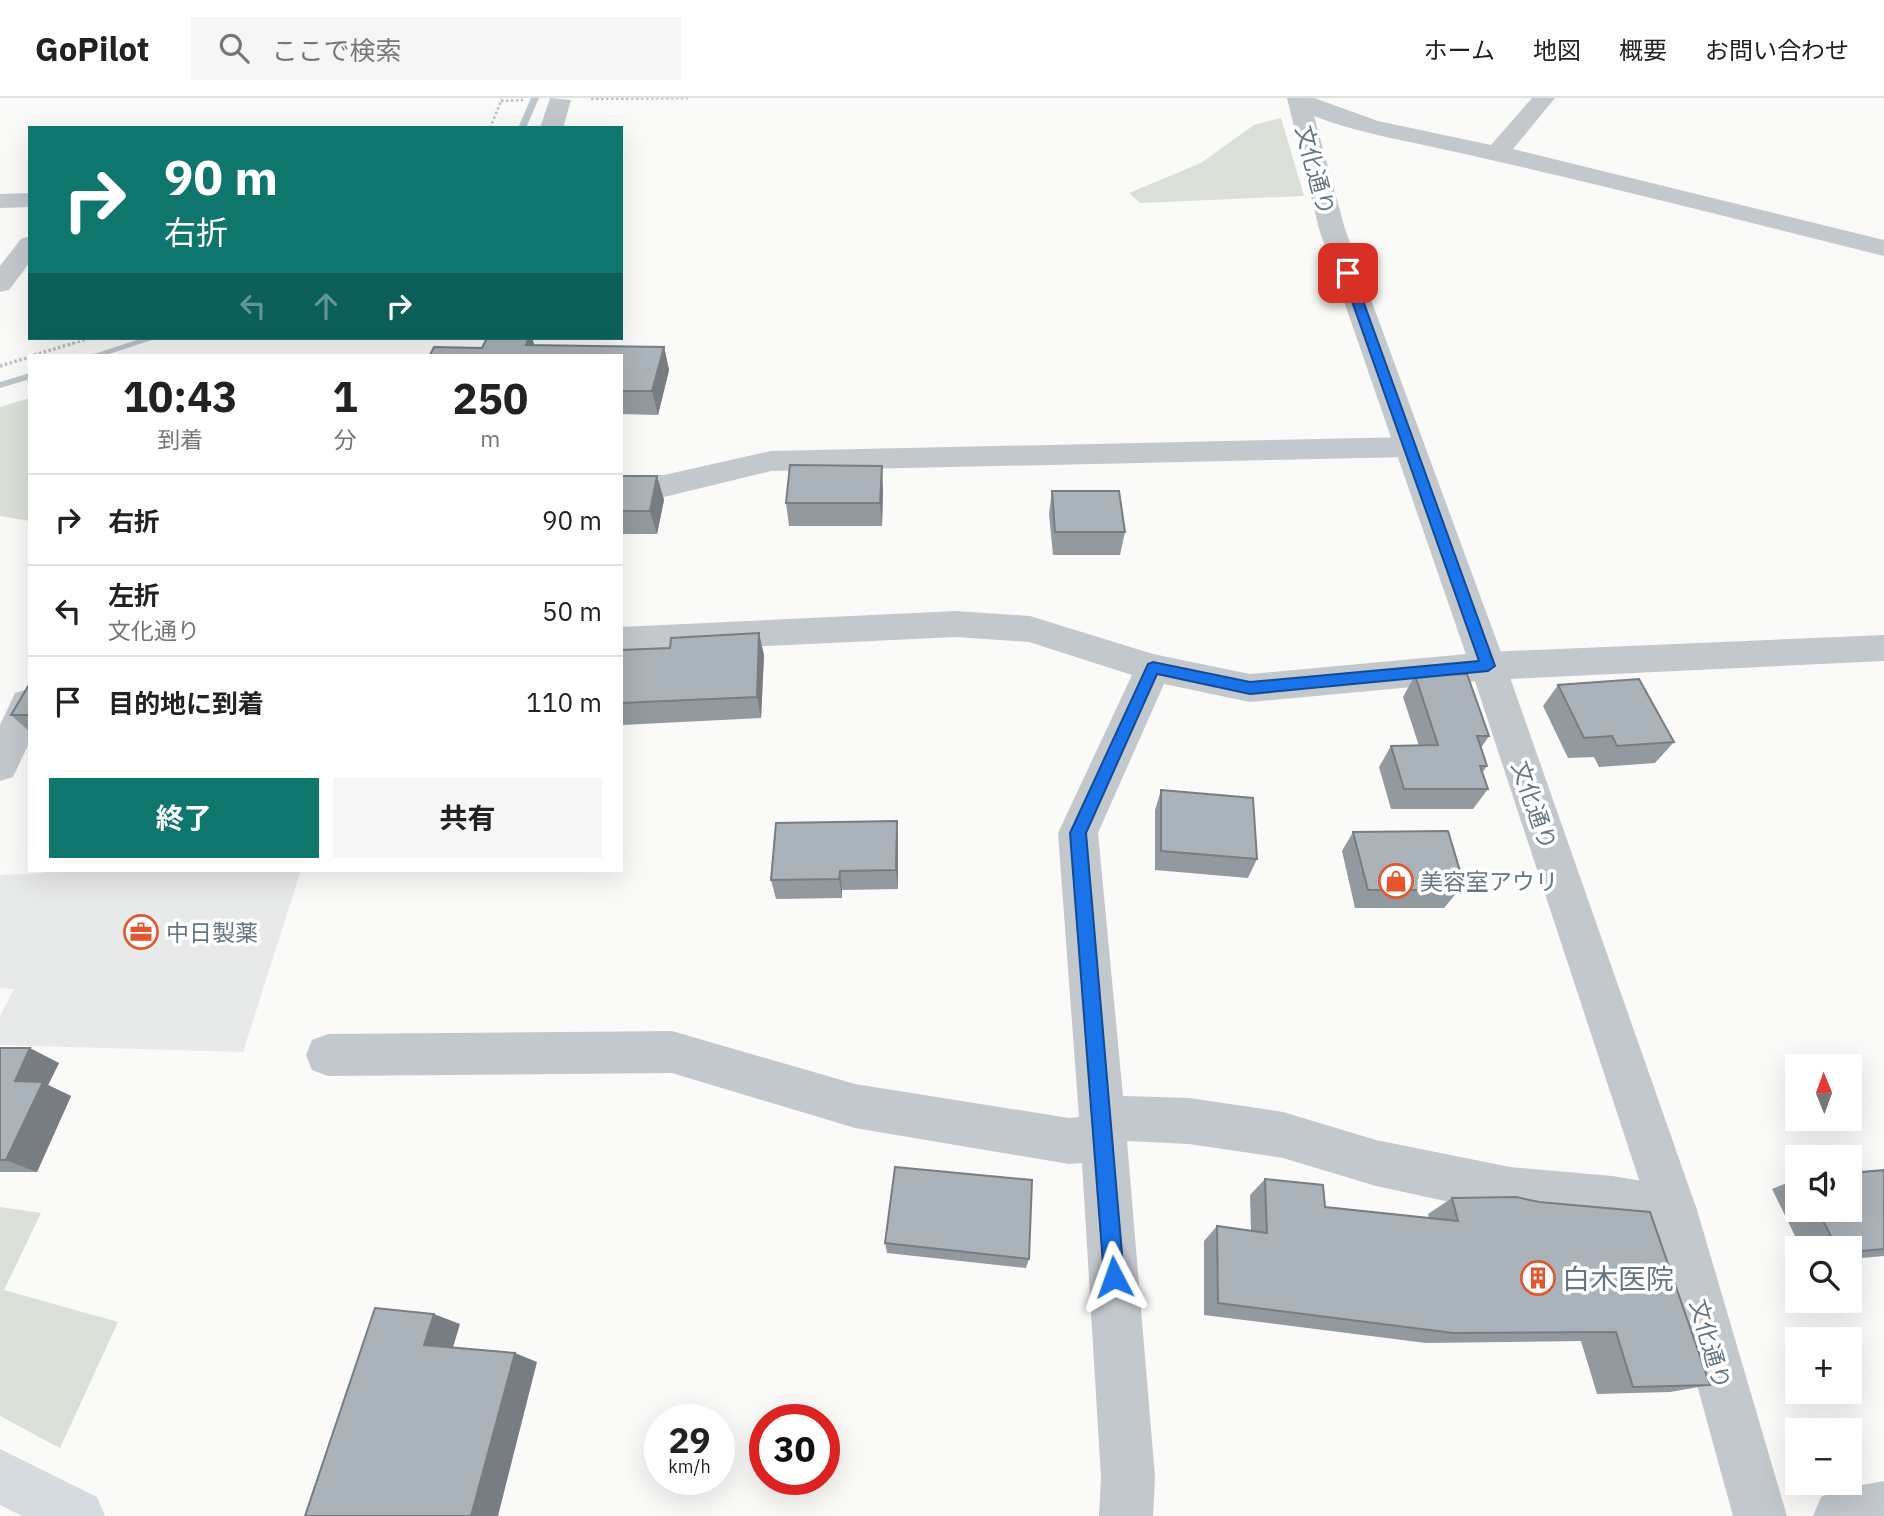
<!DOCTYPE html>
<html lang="ja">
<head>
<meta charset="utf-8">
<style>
	body { margin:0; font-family:"IBM Plex Sans","Noto Sans JP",sans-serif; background:#f6f6f6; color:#222; height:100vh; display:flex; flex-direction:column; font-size:26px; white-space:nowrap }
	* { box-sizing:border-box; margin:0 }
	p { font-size:23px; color:#767676 }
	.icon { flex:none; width:38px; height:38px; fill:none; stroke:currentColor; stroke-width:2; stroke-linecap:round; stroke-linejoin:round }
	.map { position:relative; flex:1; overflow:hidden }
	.details { position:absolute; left:28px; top:256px; width:595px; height:518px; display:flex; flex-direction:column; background:#fff; border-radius:0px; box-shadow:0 7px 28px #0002 }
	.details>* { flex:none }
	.banner { position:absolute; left:28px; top:28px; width:595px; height:214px; border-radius:0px; box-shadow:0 7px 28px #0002; background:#0f766e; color:#fff; overflow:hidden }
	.needle { width:46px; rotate:359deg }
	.tools { position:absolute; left:1785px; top:956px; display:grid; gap:14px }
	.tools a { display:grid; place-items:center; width:77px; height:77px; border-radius:0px; background:#fff; box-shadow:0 7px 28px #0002; font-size:35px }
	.speed { position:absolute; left:644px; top:1306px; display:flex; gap:14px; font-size:35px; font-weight:700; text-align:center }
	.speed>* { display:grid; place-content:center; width:91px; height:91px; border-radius:50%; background:#fff; box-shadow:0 7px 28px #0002; line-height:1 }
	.speed small { font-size:18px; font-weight:400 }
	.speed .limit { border:10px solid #d22; background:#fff; color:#111 }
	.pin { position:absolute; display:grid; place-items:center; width:60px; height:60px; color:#fff; margin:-30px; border-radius:14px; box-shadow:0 4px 10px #0006 }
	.me { position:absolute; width:77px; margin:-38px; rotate:356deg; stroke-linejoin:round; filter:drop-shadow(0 0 5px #0008) }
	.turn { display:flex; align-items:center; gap:24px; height:147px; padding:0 21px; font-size:32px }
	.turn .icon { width:91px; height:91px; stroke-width:2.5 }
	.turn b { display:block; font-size:49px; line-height:60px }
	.lanes { display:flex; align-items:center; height:66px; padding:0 21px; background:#0003; justify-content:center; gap:35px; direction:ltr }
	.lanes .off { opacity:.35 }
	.eta { display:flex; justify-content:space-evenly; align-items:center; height:119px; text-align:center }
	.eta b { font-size:42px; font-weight:700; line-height:49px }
	.button { display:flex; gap:14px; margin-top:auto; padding:14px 21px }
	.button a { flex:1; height:80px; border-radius:0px; background:#0f766e; color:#fff; font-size:28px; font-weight:700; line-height:80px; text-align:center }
	.button a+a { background:#f6f6f6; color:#222 }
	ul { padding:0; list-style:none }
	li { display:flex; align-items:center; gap:21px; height:91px; padding:0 21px; border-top:2px solid #e0e0e0 }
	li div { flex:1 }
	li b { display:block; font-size:26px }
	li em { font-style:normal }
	header { display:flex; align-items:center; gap:42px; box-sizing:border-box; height:98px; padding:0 35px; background:#fff; border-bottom:2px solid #e0e0e0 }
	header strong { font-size:33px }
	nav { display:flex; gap:38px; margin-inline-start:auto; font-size:24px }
	.search { width:490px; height:63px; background:#f6f6f6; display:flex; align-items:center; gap:18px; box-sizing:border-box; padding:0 24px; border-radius:0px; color:#767676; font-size:26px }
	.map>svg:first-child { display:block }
</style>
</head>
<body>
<header>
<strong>GoPilot</strong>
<div class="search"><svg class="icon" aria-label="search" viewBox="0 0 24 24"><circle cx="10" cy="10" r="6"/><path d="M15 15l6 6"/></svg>ここで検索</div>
<nav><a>ホーム</a><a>地図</a><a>概要</a><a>お問い合わせ</a></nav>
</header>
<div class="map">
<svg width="1884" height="1418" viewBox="0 0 1884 1418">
	<rect width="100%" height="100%" fill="#fafaf8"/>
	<path fill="#e8e9e9" d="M46 772H301L243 954 0 947V918L14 891 0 890V777L44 775Z"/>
	<g fill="#dadfd7">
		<path d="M1281 20 1304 98 1140 105 1129 95 1201 65 1254 27Z"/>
		<path d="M30 300V423L0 418V309Z"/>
		<path d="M0 1109 41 1115 4 1192 118 1224 60 1350 0 1318Z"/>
	</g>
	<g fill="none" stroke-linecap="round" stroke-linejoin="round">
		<g fill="#bbc7cb" fill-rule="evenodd">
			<path d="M531 0H539L526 30H518Z"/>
			<path d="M143 240H158L106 257H91Z"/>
			<path d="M30 275V281L0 290V284Z"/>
		</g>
		<g stroke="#bbbfc2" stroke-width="2.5" stroke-dasharray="2.5 2.5" stroke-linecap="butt">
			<path d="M591 1 688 0"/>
			<path d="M501 3 523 2"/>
			<path d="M490 30 502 1"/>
			<path d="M68 247 92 240"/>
		</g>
		<g stroke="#bbbfc2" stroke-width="3.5" stroke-dasharray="2.5 2.5" stroke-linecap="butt">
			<path d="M34 257 74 245"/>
			<path d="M0 268 30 259"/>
		</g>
		<g fill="#c3c8cc" fill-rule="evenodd">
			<path d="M550 0 571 2 563 30H540Z"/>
			<path d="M1314 0 1378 23 1491 47 1532 0H1555L1513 51 1884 142V158C1726 119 1569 78 1410 44 1385 39 1300 21 1287 1Z"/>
			<path d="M30 95V109L0 110V96Z"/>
			<path d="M30 138V164L9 192 0 194V168L21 141Z"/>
			<path d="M1410 339 1421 342 1425 349 1421 356 1410 359 771 373 664 399H621V377H664L771 353Z"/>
			<path d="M956 513 1030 518 1153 556 1250 576 1488 554 1884 537V563L1488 582 1250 604 1164 586 1098 735 1123 998 1189 1000 1283 1014 1376 1042 1510 1069 1612 1078 1673 1088 1690 1095 1697 1112 1690 1129 1673 1136 1612 1126 1510 1117 1376 1088 1283 1060 1189 1046 1127 1043 1155 1379 1153 1418H1099L1101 1379 1082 1065 1069 1066 855 1030 672 975 328 978 312 972 306 957 312 942 328 936 672 933 855 986 1069 1020 1079 1019 1058 735 1132 577 1029 544 956 539 621 555V529Z"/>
			<path d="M28 591 30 643 13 679 0 683V627L15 595Z"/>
			<path d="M1884 1383V1418H1813L1821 1399 1840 1391Z"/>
		</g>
		<path fill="#c3c8cc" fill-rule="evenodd" d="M1287 0H1309L1345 131 1506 568 1697 1112 1787 1418H1733L1649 1112 1470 568 1319 131Z"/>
		<path fill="#d6dbdf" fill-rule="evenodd" d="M0 1351 97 1399 105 1418H22L0 1407Z"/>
	</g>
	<g fill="#929a9f">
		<path d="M487 240H532L534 247 664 249 669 272 658 317 621 316V257L482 250Z"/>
		<path d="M621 378H657L664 402 657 436H621Z"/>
		<path d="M883 391 882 428H789L786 405Z"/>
		<path d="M1052 393 1125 434 1120 457H1053L1049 416Z"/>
		<path d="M621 552 764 557 761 620 622 627Z"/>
		<path d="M1415 577 1489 638 1481 650 1487 668 1482 675 1488 691 1473 711H1391L1379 669 1391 648H1419L1403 599Z"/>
		<path d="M30 585V639L27 637 29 633 11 617Z"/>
		<path d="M1558 587 1674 644 1655 665 1599 669 1594 659 1568 660 1543 608Z"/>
		<path d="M1161 692 1257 761 1248 780 1155 772V712Z"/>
		<path d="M897 723 898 742V791L842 792V800L776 801 771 782Z"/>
		<path d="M1353 734 1460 773 1455 779 1459 792 1444 810H1355L1342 753Z"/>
		<path d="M0 950 59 965 48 987 71 998 37 1074H0Z"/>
		<path d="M1884 1072V1158L1850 1161V1150H1801L1772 1091 1797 1081V1111H1850Z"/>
		<path d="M1265 1081 1325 1109 1429 1120 1428 1116 1452 1100 1710 1287 1670 1294 1597 1296 1581 1243 1426 1245 1204 1217V1143L1217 1128 1251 1133 1250 1097Z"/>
		<path d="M885 1145 1029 1161 1026 1170 887 1155Z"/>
	</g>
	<g fill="#777d82">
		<path d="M529 240H532L538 257 526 247Z"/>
		<path d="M664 249 669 272 658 317 652 293Z"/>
		<path d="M882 368 883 391 882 428 880 405Z"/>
		<path d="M657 378 664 402 657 436 650 413Z"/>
		<path d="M759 535 764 557 761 620 757 599Z"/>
		<path d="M897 723 898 742V791L896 772Z"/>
		<path d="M840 773 842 792V800L839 781Z"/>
		<path d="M30 950 59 965 48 987 71 998 37 1074 6 1062 15 983Z"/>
		<path d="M434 1216 460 1226 451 1256 424 1247Z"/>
		<path d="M515 1255 537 1264 498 1418H471Z"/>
	</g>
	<g fill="#aab3b9" stroke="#777d82" stroke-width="2">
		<path d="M487 240H529L526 247 664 249 652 293H621V257H430L434 249 482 250Z"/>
		<path d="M790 367 882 368 880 405H786Z"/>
		<path d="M621 378H657L650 413H621Z"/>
		<path d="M1052 393H1119L1125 434H1055Z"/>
		<path d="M759 535 757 599 621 605V552L670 550 671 540Z"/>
		<path d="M1467 576 1489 638H1477L1487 668H1480L1488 691H1404L1391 648 1438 647 1415 577Z"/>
		<path d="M1639 581 1674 644 1617 648 1612 638 1584 640 1558 587Z"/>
		<path d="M30 585V617H11Z"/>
		<path d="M1161 692 1253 700 1257 761 1161 753Z"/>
		<path d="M897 723 896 772 840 773 839 781 771 782 776 725Z"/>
		<path d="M1448 733 1460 773H1453L1459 792H1368L1353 734Z"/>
		<path d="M0 950H30L15 983 43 984 6 1062H0Z"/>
		<path d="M895 1069 1032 1082 1029 1161 885 1145Z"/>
		<path d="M1884 1072V1151L1850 1154V1150H1837L1817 1111H1850V1075Z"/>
		<path d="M1265 1081 1323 1087 1325 1109 1458 1123 1452 1100 1516 1099 1539 1104 1650 1114 1710 1287 1633 1289 1616 1234 1453 1235 1218 1205 1217 1128 1267 1135Z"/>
		<path d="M375 1210 434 1216 424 1247 515 1255 471 1418H305Z"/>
	</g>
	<path fill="#1a73e8" stroke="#114b97" stroke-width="2" d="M1348 172 1353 175 1495 568 1488 573 1250 596 1157 576 1086 735 1124 1179 1121 1186 1114 1189 1107 1186 1104 1179 1070 735 1148 566 1153 564 1250 584 1479 563 1342 175Z"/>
	<defs>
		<g id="shop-ring" transform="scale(1.75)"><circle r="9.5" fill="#fff" stroke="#e4572e" stroke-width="1.5"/><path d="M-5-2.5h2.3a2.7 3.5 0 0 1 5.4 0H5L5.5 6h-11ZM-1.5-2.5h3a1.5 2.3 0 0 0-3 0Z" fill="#e4572e"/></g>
		<g id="office-ring" transform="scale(1.75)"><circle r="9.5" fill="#fff" stroke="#e4572e" stroke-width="1.5"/><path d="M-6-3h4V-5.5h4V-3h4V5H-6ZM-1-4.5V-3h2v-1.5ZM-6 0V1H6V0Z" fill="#e4572e"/></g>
		<g id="building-ring" transform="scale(1.75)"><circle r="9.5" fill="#fff" stroke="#e4572e" stroke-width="1.5"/><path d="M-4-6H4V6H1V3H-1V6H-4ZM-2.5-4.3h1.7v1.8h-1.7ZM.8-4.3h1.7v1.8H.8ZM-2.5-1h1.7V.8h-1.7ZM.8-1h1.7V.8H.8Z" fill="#e4572e"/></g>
	</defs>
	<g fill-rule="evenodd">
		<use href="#shop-ring" x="1396" y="783"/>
		<use href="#office-ring" x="141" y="834"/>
		<use href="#building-ring" x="1538" y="1180"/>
	</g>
	<g text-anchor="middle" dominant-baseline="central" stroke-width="7" stroke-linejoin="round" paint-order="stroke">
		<g font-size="23" fill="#657683" stroke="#fff">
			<text transform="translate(1316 72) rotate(75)">文化通り</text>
			<text transform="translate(1535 707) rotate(71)">文化通り</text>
			<text transform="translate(1711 1246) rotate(74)">文化通り</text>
		</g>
		<g font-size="23" fill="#657683" stroke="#fff" text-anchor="start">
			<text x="1420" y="783">美容室アウリ</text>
			<text x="166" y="834">中日製薬</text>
		</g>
		<g font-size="28" fill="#657683" stroke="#fff" text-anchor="start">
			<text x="1562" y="1180">白木医院</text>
		</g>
	</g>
</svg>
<div class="tools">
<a><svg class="needle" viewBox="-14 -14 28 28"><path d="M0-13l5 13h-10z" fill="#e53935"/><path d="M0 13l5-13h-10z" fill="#767676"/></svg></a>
<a><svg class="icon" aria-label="sound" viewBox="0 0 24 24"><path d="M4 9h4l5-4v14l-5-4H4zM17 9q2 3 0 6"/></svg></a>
<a><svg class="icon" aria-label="search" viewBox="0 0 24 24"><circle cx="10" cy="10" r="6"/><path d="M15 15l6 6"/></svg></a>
<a>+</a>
<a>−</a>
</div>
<div class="speed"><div>29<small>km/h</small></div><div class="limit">30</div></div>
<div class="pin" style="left:1348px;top:175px;background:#d93025"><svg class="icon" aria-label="arrive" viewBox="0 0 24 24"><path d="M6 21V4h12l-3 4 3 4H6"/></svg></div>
<svg class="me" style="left:1114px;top:1179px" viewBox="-20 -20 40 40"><path d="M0-17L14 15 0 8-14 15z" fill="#1a73e8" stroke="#fff" stroke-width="4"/></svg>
<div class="banner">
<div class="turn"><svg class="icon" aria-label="right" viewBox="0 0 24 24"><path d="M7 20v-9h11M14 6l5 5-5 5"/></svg><div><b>90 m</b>右折</div></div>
<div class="lanes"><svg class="icon off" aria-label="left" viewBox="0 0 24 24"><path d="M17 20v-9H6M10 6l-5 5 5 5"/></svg><svg class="icon off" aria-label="ahead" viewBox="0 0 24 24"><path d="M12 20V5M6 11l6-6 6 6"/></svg><svg class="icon" aria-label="right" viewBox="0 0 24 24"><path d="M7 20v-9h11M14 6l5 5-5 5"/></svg></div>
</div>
<section class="details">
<div class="eta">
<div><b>10:43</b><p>到着</p></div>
<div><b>1</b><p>分</p></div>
<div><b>250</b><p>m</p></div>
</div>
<ul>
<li><svg class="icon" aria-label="right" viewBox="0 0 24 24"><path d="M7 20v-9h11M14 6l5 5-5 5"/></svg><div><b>右折</b></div><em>90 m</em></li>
<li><svg class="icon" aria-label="left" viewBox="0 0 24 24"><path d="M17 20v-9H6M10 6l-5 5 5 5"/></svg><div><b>左折</b><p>文化通り</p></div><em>50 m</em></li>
<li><svg class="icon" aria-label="arrive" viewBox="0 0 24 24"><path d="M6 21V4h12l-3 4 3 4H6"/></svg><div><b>目的地に到着</b></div><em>110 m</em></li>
</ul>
<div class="button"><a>終了</a><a>共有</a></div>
</section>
</div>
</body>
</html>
